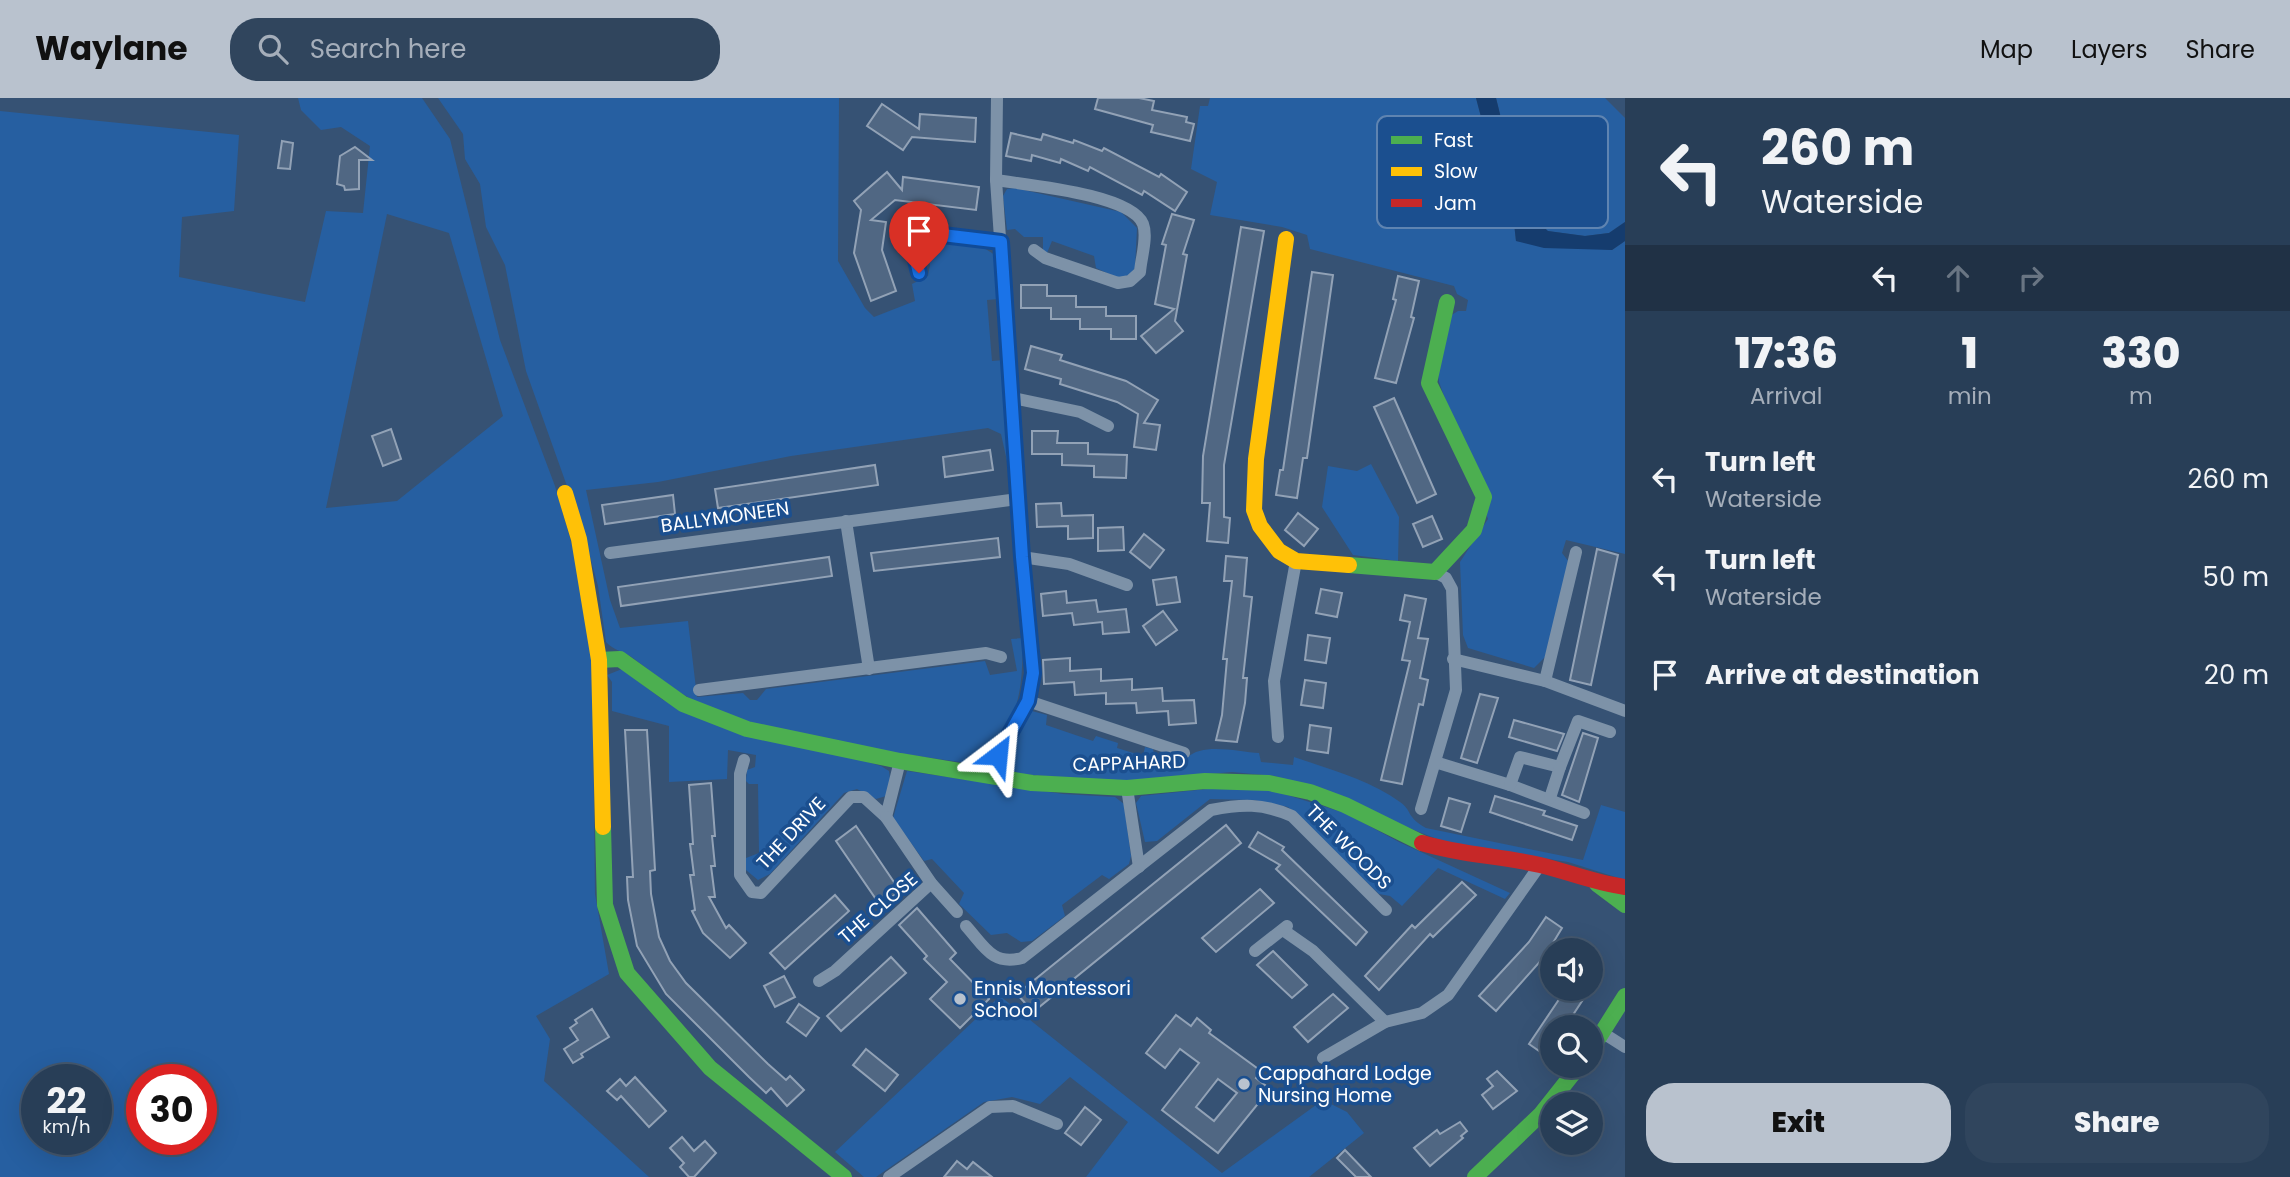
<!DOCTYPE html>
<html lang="en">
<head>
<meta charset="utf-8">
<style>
	body { margin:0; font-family:Poppins,sans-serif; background:#30455d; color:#f1f3f6; height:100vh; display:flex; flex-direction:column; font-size:26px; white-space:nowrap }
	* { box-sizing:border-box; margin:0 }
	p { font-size:23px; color:#a5aeba }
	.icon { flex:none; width:38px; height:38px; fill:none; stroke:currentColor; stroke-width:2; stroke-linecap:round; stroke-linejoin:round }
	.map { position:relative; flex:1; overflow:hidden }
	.sheet { display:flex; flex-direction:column; background:#283e57; width:665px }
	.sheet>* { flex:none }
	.guide { background:#283e57; color:#f1f3f6; overflow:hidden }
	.buttons { position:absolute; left:1540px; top:840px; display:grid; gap:14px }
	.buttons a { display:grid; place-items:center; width:63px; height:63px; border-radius:50%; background:#283e57; box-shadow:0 7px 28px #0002,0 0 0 2px #44576d; font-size:35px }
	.speed { position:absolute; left:21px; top:966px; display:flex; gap:14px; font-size:35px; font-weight:700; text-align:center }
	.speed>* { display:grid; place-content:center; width:91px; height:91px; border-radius:50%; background:#283e57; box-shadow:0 7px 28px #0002,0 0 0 2px #44576d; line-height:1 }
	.speed small { font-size:18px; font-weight:400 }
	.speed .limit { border:10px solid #d22; background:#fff; color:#111 }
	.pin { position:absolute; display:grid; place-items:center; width:60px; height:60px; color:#fff; margin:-72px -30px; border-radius:50% 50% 50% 0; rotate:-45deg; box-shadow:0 0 7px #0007 }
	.pin .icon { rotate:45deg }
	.me { position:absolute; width:77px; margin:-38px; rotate:29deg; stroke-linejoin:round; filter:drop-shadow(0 0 5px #0008) }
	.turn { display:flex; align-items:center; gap:24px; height:147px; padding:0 21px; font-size:32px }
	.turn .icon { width:91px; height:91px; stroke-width:2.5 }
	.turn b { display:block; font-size:49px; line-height:60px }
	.lanes { display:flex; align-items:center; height:66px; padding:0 21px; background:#0003; justify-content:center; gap:35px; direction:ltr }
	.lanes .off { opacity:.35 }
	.eta { display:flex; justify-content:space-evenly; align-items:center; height:119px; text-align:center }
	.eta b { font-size:42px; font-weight:800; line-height:49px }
	.button { display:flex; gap:14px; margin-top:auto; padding:14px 21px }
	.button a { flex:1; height:80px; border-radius:28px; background:#b9c2ce; color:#111; font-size:28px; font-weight:800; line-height:80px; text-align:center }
	.button a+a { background:#30455d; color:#f1f3f6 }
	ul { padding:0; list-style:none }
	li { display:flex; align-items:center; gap:21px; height:98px; padding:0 21px }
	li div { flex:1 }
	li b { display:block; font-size:26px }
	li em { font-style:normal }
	header { display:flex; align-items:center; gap:42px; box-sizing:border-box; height:98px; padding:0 35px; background:#b9c2ce; color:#111 }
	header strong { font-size:33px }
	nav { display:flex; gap:38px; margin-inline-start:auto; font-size:24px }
	.search { width:490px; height:63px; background:#30455d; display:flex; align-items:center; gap:18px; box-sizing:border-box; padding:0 24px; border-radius:28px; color:#a5aeba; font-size:26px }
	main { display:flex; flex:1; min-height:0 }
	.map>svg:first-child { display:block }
</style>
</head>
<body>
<header>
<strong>Waylane</strong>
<div class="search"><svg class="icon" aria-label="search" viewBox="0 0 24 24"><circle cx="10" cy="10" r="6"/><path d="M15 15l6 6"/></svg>Search here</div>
<nav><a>Map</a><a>Layers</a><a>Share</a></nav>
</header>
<main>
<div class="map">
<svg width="1625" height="1079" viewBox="0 0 1625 1079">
	<rect width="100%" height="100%" fill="#365274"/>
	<g fill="#265fa1" fill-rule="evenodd">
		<path d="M298 0H422L450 41 500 242 555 388 586 495 592 534 595 796 609 876 536 918 550 941 544 983 649 1079H0V13L239 37 234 113 182 119 179 179 305 204 326 113 363 115 370 48 341 29 321 32 301 12ZM387 116 449 135 503 318 397 403 326 410ZM37 982H96V1041H37ZM142 982H201V1041H142Z"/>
		<path d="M438 0H839L838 163 865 210 874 219 915 203 912 186 928 178 930 167 922 143 984 150 995 157 999 201 987 202 992 263 1004 262 1011 381 1001 336 988 330 791 358 658 384 586 392 610 502 620 530 688 523 697 599 743 595 750 602H757L766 591 985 563 990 577 1017 573 1011 541 1023 540C1022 584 1022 608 998 646 992 655 990 662 981 667 897 655 810 644 729 618 693 607 662 582 633 560 624 553 614 553 606 544L598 488 583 433 526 273 505 167 486 129 480 86 465 61 463 36Z"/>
		<path d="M1210 0H1476L1497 79 1495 85 1514 125 1516 143 1612 152 1625 143V456L1566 442 1562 455 1569 464 1545 559 1534 570 1468 550 1463 537 1460 464 1488 421 1439 284 1438 274 1450 218 1458 213H1466L1468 202 1457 196 1454 188 1310 151 1307 137 1282 129 1210 117 1217 84 1191 71 1200 8H1208Z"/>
		<path d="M1496 0H1605L1625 20V124L1609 135 1585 138 1547 133 1523 109Z"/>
		<path d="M1015 90 1121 114 1137 130 1135 170 1130 177 1118 180 1096 170 1094 158 1052 143 1047 155 1043 154V139H1024L1015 131 1007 132 1003 98 1007 91Z"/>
		<path d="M1371 366 1399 419 1398 463 1353 457 1322 409 1328 368 1357 373Z"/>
		<path d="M622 571 663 602 881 668 889 673 890 681 886 698 876 701 857 691 844 695 770 776 758 782 746 772V760L759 755 758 686H749L746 683 747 672 755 669 756 657 728 652 727 681 669 684V628L612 613V584L607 577Z"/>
		<path d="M1032 613 1047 617 1046 627 1093 643 1096 638 1118 645 1117 650 1143 658 1145 649 1153 651 1155 661 1166 665 1169 660H1187C1202 644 1239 654 1259 655L1261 664 1293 667 1294 659C1329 671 1370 682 1400 704 1412 712 1406 719 1426 730L1583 762 1601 707 1625 714V782L1568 764 1450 746 1275 678 1232 674 1120 684 1020 676 1003 668 1004 663Z"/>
		<path d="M907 673 1063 696 1115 699 1124 706 1131 758 1129 766 1109 781 1102 777 1062 807 1065 818 1032 843 1021 844 1007 835 991 837 959 806 964 795 932 761 924 763 893 720Z"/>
		<path d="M1226 689 1271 692 1345 715 1399 744 1510 795 1505 801 1438 770 1402 808 1390 798 1379 796 1288 709 1254 702 1210 701 1157 743 1145 744 1136 705 1141 698Z"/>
		<path d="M1000 898 1222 1075 1323 1002 1347 1014 1364 1035 1309 1079H1086L1128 1024 1070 979 1040 1006 1012 999 984 1004 876 1079H864L835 1054Z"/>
	</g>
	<path fill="#153c6e" d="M1476 0H1496L1523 109 1548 133 1585 138 1609 135 1625 124V143L1612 152 1544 150 1516 143 1514 125 1495 84 1497 79Z"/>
	<g fill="#506783" stroke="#92a2b6" stroke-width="2" fill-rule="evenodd">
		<path d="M1098 0H1139L1154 3 1152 12 1187 19 1186 24 1194 26 1190 43 1151 34 1153 27 1095 11Z"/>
		<path d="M882 6 919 31 920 16 976 20 975 44 912 39 903 52 867 28Z"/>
		<path d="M1011 35 1041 42 1043 36 1073 45 1074 42 1102 53 1104 50 1159 79 1161 76 1187 94 1175 113 1144 93 1142 97 1090 69 1088 73 1061 61 1060 65 1032 57 1031 63 1006 58Z"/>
		<path d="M282 43 293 45 290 71 278 70Z"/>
		<path d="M355 49 372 62H359V91L345 92 344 88 337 86 340 58Z"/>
		<path d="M887 74 902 92 903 79 979 89 976 112 895 102 871 122 886 124 882 152 896 193 871 203 854 155 861 112 854 103Z"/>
		<path d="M1172 116 1194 122 1183 156 1187 157 1175 223 1183 233 1156 255 1141 238 1174 211 1155 206 1166 147 1162 146Z"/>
		<path d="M1241 129 1264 133 1224 367V419L1230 420 1228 445 1207 443 1210 405H1202L1203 358Z"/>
		<path d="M1312 174 1333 177 1307 360H1303L1297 400 1276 397 1280 372H1283Z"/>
		<path d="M1398 178 1419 183 1411 219 1414 220 1396 285 1375 280 1396 202 1393 201Z"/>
		<path d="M1021 187H1047V198H1076V209H1106V218H1136V241H1111V231H1080V221H1051V210H1021Z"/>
		<path d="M1031 248 1062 257 1060 262 1126 283 1158 302 1144 325 1160 327 1156 352 1134 349 1138 316 1117 304 1060 286 1061 281 1025 271Z"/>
		<path d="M1394 300 1436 396 1417 405 1374 309Z"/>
		<path d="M391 331 401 361 383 368 372 338Z"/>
		<path d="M1032 333H1058L1057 345H1088V356L1127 357 1126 380 1094 379V368L1062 367V356H1032Z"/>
		<path d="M990 352 993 372 945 379 943 359Z"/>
		<path d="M875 367 878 387 718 410 715 391Z"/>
		<path d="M673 397 675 416 605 426 602 407Z"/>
		<path d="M1061 405 1062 418 1093 417V440L1068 441V428L1037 429 1036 406Z"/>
		<path d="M1298 415 1318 431 1304 448 1285 432Z"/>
		<path d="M1432 418 1442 441 1423 449 1413 426Z"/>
		<path d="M1123 429 1124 452 1098 453V430Z"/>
		<path d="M1144 436 1164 452 1150 470 1130 454Z"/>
		<path d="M998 440 1000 459 874 473 871 455Z"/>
		<path d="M1597 451 1618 457 1591 587 1570 582Z"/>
		<path d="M1226 458 1247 460 1244 498 1252 499 1243 580H1247L1245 605 1237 644 1216 642 1222 617 1227 561H1223L1232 483H1224Z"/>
		<path d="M829 459 832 478 621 508 618 489Z"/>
		<path d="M1176 479 1180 504 1157 507 1153 482Z"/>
		<path d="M1321 491 1342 495 1337 519 1316 515Z"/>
		<path d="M1066 493 1067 505 1096 502 1098 514 1126 511 1129 534 1103 536 1102 524 1074 527 1072 515 1043 518 1041 496Z"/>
		<path d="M1405 497 1426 501 1418 540 1428 541 1420 580 1428 582 1423 607 1419 606 1402 686 1381 682 1410 563 1402 562 1410 524 1400 522Z"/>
		<path d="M1163 513 1177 532 1156 547 1143 528Z"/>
		<path d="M1308 537 1330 540 1326 565 1305 562Z"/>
		<path d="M1070 560V573L1101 571V583L1132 581V592L1162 590 1163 603 1194 602 1196 625 1169 627 1168 613 1137 615 1136 605 1106 606V595L1075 597 1074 584 1044 586 1043 562Z"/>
		<path d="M1305 582 1326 585 1323 610 1301 607Z"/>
		<path d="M1480 596 1498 600 1477 665 1461 660Z"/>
		<path d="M1514 622 1564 636 1557 653 1509 639Z"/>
		<path d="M1310 627 1331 630 1328 655 1307 652Z"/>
		<path d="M625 632H647L655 772 650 773 651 796 659 839 670 863 686 885 768 966 786 982 790 978 804 992 787 1008 771 990 766 995 749 979 666 896 637 848 628 802 627 779H633Z"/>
		<path d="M1583 635 1598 640 1579 704 1562 697Z"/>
		<path d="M711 685 715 738H712L715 768H711L715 799H709L726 830 729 827 746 845 730 860 703 835 692 813 695 812 690 777H694L690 746H693L689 687Z"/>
		<path d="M1495 698 1545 713 1543 717 1577 728 1572 742 1490 714Z"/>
		<path d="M1449 700 1470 706 1461 734 1441 728Z"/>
		<path d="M1226 727 1241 745 1033 914 1017 896Z"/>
		<path d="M856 728 900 793 880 807 836 743Z"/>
		<path d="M1258 734 1284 749 1282 752 1367 834 1356 847 1276 771 1280 767 1249 749Z"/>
		<path d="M1462 784 1476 797 1433 839 1430 836 1379 892 1365 878 1412 827 1415 830Z"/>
		<path d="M1260 791 1274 805 1216 854 1202 840Z"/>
		<path d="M835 797 849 813 785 871 770 855Z"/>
		<path d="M917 810 956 855 950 861 989 901 960 930 930 901 947 884 924 861 927 858 899 827Z"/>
		<path d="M1546 819 1562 830 1545 858 1496 913 1479 898 1529 844Z"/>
		<path d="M1273 853 1307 887 1292 900 1257 867Z"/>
		<path d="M891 859 906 875 841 933 827 918Z"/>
		<path d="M784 878 795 899 775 909 764 888Z"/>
		<path d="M1566 891H1590L1565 929H1552V947L1545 957 1529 946Z"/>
		<path d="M1333 896 1348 910 1308 944 1294 929Z"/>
		<path d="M799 906 819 920 806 938 787 924Z"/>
		<path d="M592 911 609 939 581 956 583 959 573 965 564 951 578 942 570 930 577 925 575 922Z"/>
		<path d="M1176 917 1191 928 1197 920 1211 932 1209 935 1261 973 1256 980 1270 991 1218 1055 1162 1012 1199 965 1180 951 1165 970 1146 955ZM1218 981 1237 995 1214 1023 1196 1009Z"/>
		<path d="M866 951 898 977 885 993 853 967Z"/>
		<path d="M1497 973 1517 993 1493 1011 1482 997 1493 988 1487 981Z"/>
		<path d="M635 979 666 1013 649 1029 621 998 617 1002 607 993 620 981 626 988Z"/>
		<path d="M1085 1009 1101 1022 1081 1047 1065 1035Z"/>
		<path d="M1460 1024 1467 1033 1461 1038 1463 1040 1430 1068 1414 1050 1437 1032 1440 1036Z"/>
		<path d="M682 1039 694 1053 705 1043 716 1055 694 1079H689L680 1069 684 1065 670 1050Z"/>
		<path d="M1345 1052 1371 1079H1356L1337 1060Z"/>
		<path d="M957 1063 967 1071 973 1064 992 1079H944Z"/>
	</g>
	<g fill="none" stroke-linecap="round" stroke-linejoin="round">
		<g stroke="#7d92a8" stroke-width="12">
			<path d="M996 82C1026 87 1131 96 1143 126 1148 139 1141 160 1140 174L1130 183 1118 185 1045 160 1034 152"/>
			<path d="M906 119 919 175"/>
			<path d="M909 133 1001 144"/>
			<path d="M1013 300 1080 314 1108 328"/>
			<path d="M846 423 869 571"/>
			<path d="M1576 454 1545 583 1625 613"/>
			<path d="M610 455 1018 401"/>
			<path d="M1022 459 1069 466 1127 487"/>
			<path d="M1453 561 1545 583"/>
			<path d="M699 592 986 555 1001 559"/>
			<path d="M1028 603 1184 655"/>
			<path d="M1278 639 1274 583 1296 463"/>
			<path d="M744 662 740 676V777L752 794 761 795 851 699H864L886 719 900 663"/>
			<path d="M1435 664 1510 687 1584 715"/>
			<path d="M991 678 998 657 1028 603 1033 575 1022 459 996 82 997 0"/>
			<path d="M1510 687 1520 659 1560 669 1578 623 1610 634"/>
			<path d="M1127 690 1139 769"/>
			<path d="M1550 700 1560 669"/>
			<path d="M1421 711 1456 592 1452 491 1446 480 1435 474"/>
			<path d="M886 719 931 785 957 814"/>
			<path d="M966 828C984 848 992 868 1022 860L1211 712C1241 706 1263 705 1292 718L1386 812"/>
			<path d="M1283 832 1313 853 1385 924"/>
			<path d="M1255 853 1287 828"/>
			<path d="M819 883 835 873 931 785"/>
			<path d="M1603 935 1625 949"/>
			<path d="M1323 960 1385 924 1422 915 1448 897 1540 767"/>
			<path d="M889 1079 990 1009 1013 1008 1057 1026"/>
		</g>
		<g stroke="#4caf50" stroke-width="16">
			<path d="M1349 467 1435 474 1474 432 1484 399 1429 285 1447 204"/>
			<path d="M599 562 620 561 683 606 747 631 900 663 1032 685 1127 690 1205 683 1269 685 1310 694 1345 707 1422 745"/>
			<path d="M603 729 605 807 627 875 710 970 844 1079"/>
			<path d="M1597 786 1625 807"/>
			<path d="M1591 952 1625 898"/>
			<path d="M1475 1079 1541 1016 1579 968"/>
		</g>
		<g stroke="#ffc107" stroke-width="16">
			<path d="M1286 141 1256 361 1254 412 1260 428 1279 453 1296 463 1349 467"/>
			<path d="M565 395 579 441 599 562 603 729"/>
		</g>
		<path stroke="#c62828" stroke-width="16" d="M1422 745C1461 757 1501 758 1540 767 1569 774 1595 785 1625 789"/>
	</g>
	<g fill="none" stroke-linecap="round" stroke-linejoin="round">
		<g stroke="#114b97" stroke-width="18">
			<path id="route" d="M919 175 909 133 1001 144 1022 459 1033 575 1028 603 998 657"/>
		</g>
		<use href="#route" stroke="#1a73e8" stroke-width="12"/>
	</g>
	<g fill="#b9c2ce" stroke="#1b4f8f" stroke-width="2.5">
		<circle cx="960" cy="901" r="7"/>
		<circle cx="1244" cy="986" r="7"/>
	</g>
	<g text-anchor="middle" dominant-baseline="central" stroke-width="7" stroke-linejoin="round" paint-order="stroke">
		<g font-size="19" fill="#fff" stroke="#1b4f8f">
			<text transform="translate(725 419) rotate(-8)">BALLYMONEEN</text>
			<text transform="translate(1129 665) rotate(-2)">CAPPAHARD</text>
			<text transform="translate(791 735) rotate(-47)">THE DRIVE</text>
			<text transform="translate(1349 749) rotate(45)">THE WOODS</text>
			<text transform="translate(878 810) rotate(-41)">THE CLOSE</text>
		</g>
		<g font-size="19" fill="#fff" stroke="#1b4f8f" text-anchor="start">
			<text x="974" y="890">Ennis Montessori<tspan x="974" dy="22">School</tspan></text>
			<text x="1258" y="975">Cappahard Lodge<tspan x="1258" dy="22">Nursing Home</tspan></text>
		</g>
	</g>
	<rect x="1377" y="18" width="231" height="112" rx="10" fill="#1b4f8f" stroke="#5f84b1" stroke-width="2"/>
	<rect x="1391" y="38" width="31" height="8" fill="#4caf50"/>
	<rect x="1391" y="69" width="31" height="9" fill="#ffc107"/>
	<rect x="1391" y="101" width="31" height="8" fill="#c62828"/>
	<g font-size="19" fill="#fff">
		<text x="1434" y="49">Fast</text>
		<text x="1434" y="80">Slow</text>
		<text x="1434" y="112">Jam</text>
	</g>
</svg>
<div class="buttons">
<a><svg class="icon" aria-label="sound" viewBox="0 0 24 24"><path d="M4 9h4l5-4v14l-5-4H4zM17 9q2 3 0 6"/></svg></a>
<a><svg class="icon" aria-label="search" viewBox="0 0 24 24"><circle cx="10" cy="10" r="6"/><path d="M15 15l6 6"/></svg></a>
<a><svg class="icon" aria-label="layers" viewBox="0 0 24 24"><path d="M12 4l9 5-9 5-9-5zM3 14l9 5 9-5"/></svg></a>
</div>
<div class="speed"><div>22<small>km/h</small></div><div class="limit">30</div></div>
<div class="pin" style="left:919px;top:175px;background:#d93025"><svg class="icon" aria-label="arrive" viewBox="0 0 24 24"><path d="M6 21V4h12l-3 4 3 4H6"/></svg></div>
<svg class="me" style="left:998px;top:657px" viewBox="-20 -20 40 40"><path d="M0-17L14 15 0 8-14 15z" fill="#1a73e8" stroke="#fff" stroke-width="4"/></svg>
</div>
<section class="sheet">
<div class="guide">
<div class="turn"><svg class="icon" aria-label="left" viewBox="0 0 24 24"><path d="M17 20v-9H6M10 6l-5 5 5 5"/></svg><div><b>260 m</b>Waterside</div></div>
<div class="lanes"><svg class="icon" aria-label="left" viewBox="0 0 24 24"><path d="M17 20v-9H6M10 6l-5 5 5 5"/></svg><svg class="icon off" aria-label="ahead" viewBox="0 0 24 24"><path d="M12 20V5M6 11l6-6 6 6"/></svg><svg class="icon off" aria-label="right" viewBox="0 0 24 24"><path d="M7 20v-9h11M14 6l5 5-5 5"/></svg></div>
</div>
<div class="eta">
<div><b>17:36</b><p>Arrival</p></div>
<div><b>1</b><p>min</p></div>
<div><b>330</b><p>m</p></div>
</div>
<ul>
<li><svg class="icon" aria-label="left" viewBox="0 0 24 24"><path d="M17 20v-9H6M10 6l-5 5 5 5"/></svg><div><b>Turn left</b><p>Waterside</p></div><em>260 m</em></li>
<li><svg class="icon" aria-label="left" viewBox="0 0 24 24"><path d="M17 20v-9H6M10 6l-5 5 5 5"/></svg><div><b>Turn left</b><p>Waterside</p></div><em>50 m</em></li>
<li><svg class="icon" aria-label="arrive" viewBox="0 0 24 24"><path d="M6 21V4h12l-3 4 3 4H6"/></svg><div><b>Arrive at destination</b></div><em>20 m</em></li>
</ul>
<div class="button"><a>Exit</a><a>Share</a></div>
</section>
</main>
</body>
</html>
